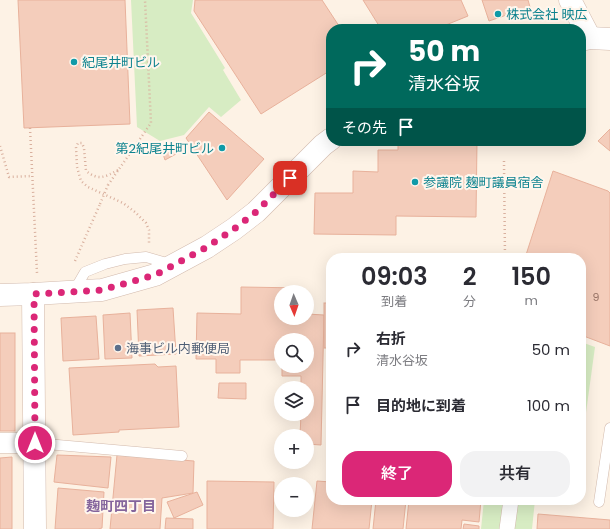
<!DOCTYPE html>
<html lang="ja">
<head>
<meta charset="utf-8">
<style>
	body { margin:0; font-family:Poppins,"Noto Sans JP",sans-serif; background:#f2f2f3; color:#2b2b33; height:100vh; display:flex; flex-direction:column; font-size:15px; white-space:nowrap }
	* { box-sizing:border-box; margin:0 }
	p { font-size:13px; color:#7c7c81 }
	.icon { flex:none; width:22px; height:22px; fill:none; stroke:currentColor; stroke-width:2; stroke-linecap:round; stroke-linejoin:round }
	.map { position:relative; flex:1; overflow:hidden }
	.side { position:absolute; left:326px; top:253px; width:260px; height:252px; display:flex; flex-direction:column; background:#fff; border-radius:16px; box-shadow:0 4px 16px #0002 }
	.side>* { flex:none }
	.guide { position:absolute; left:326px; top:24px; width:260px; height:122px; border-radius:16px; box-shadow:0 4px 16px #0002; background:#00695c; color:#fff; overflow:hidden }
	.needle { width:26px; rotate:178deg }
	.controls { position:absolute; left:274px; top:285px; display:grid; gap:8px }
	.controls a { display:grid; place-items:center; width:40px; height:40px; border-radius:50%; background:#fff; box-shadow:0 4px 16px #0002; font-size:20px }
	.pin { position:absolute; display:grid; place-items:center; width:34px; height:34px; color:#fff; margin:-17px; border-radius:8px; box-shadow:0 2px 6px #0006 }
	.me { position:absolute; width:44px; margin:-22px; rotate:0deg; stroke-linejoin:round; filter:drop-shadow(0 0 3px #0008) }
	.turn { display:flex; align-items:center; gap:14px; height:84px; padding:0 16px; font-size:18px }
	.turn .icon { width:52px; height:52px; stroke-width:2.5 }
	.turn b { display:block; font-size:28px; line-height:34px }
	.then { display:flex; align-items:center; height:38px; padding:0 16px; background:#0003; gap:8px; font-size:15px }
	.eta { display:flex; justify-content:space-evenly; align-items:center; height:68px; text-align:center }
	.eta b { font-size:24px; font-weight:600; line-height:28px }
	.button { display:flex; gap:8px; margin-top:auto; padding:8px 16px }
	.button a { flex:1; height:46px; border-radius:16px; background:#db2777; color:#fff; font-size:16px; font-weight:600; line-height:46px; text-align:center }
	.button a+a { background:#f2f2f3; color:#2b2b33 }
	ul { padding:0; list-style:none }
	li { display:flex; align-items:center; gap:12px; height:56px; padding:0 16px }
	li div { flex:1 }
	li b { display:block; font-size:15px }
	li em { font-style:normal }
	.map>svg:first-child { display:block }
</style>
</head>
<body>
<div class="map">
<svg width="610" height="529" viewBox="0 0 610 529">
	<rect width="100%" height="100%" fill="#fdf2e5"/>
	<g fill="#d7ecc3">
		<path d="M131 0H193L191 13 225 68 223 70 241 100 221 117 209 107 184 135 160 141 137 127Z"/>
		<path d="M581 342 595 347 581 449Z"/>
		<path d="M484 500H535L532 529H481Z"/>
		<path d="M543 500H574L573 505Z"/>
	</g>
	<g fill="#f4cdbb" stroke="#e8b19b">
		<path d="M18 0H125L130 124 24 128Z"/>
		<path d="M195 0H322L341 29H331V70L261 114 194 11Z"/>
		<path d="M363 0H461L468 16 436 29H381Z"/>
		<path d="M482 0H528L530 7 489 21Z"/>
		<path d="M209 112 264 159 227 200 186 138Z"/>
		<path d="M610 129V151L598 141Z"/>
		<path d="M398 141H477L476 217 396 216V235L314 234 315 193H353V171L378 172V150H398Z"/>
		<path d="M169 146 176 154 165 160 162 151Z"/>
		<path d="M553 171 608 191 610 193V346L581 335V258H525Z"/>
		<path d="M241 287 301 288V292H281V318H307V314L324 315 321 445 307 444V436H300L301 414H307V388H301V376H282V366H307V340H281V360H240V373H216V359H196L197 313 241 314Z"/>
		<rect x="324" y="303" width="7" height="45"/>
		<path d="M173 308 176 354 139 356 137 310Z"/>
		<path d="M130 313 132 358 105 359 103 315Z"/>
		<path d="M96 316 99 359 63 361 61 318Z"/>
		<rect x="0" y="333" width="15" height="98"/>
		<path d="M155 364 158 367 176 366 179 427 119 430V432L73 435 69 368Z"/>
		<path d="M219 383H246V399L218 398Z"/>
		<path d="M57 455 111 457 108 488 54 482Z"/>
		<path d="M117 455 194 461 193 493 162 498 160 529H110Z"/>
		<path d="M12 457V529H0V458Z"/>
		<path d="M207 481 274 482 273 529H207Z"/>
		<path d="M317 481 331 482V500H372L369 529H312Z"/>
		<path d="M58 488 104 492 102 528 98 529H55Z"/>
		<path d="M197 492 203 505 174 518 167 502Z"/>
		<path d="M376 500H406L403 529H373Z"/>
		<path d="M409 500H481L479 522 462 520 461 529H406Z"/>
		<path d="M538 514 610 520V529H537Z"/>
		<path d="M166 518 193 519V529H165Z"/>
		<path d="M464 524 479 526V529H463Z"/>
	</g>
	<g fill="none" stroke-linecap="round" stroke-linejoin="round">
		<g stroke="#d2baad" stroke-width="11">
			<g id="service">
				<path d="M74 291 85 272 105 264 125 259 146 257 170 264"/>
				<path d="M35 443 182 456"/>
				<path d="M599 502 610 428"/>
			</g>
		</g>
		<g stroke="#d2baad" stroke-width="16">
			<path id="pedestrian" d="M507 529 511 500"/>
		</g>
		<g stroke="#d2baad" stroke-width="21">
			<path id="minor" d="M0 443H35"/>
		</g>
		<g stroke="#d2baad" stroke-width="23">
			<g id="tertiary">
				<path d="M570 0 590 38"/>
				<path d="M581 40 590 38 610 39"/>
				<path d="M33 294 35 529"/>
				<path d="M0 295 33 294 102 290 155 275 207 247 234 229 256 212 323 145 331 139"/>
			</g>
		</g>
		<g stroke="#d9b09e" stroke-width="2.5" stroke-dasharray="1 3" stroke-linecap="butt">
			<path d="M30 128 37 273"/>
			<path d="M0 146 9 177 32 176"/>
			<path d="M504 161 505 258"/>
			<path d="M118 170C105 177 99 181 86 171L84 148 82 143H78L76 147 77 167 81 181 88 187 123 203 135 212 146 223 149 230V243"/>
			<path d="M108 185 151 123 145 0"/>
			<path d="M75 261 100 204"/>
		</g>
		<use href="#service" stroke="#fff" stroke-width="10"/>
		<use href="#pedestrian" stroke="#fff" stroke-width="15"/>
		<use href="#minor" stroke="#fff" stroke-width="20"/>
		<use href="#tertiary" stroke="#fff" stroke-width="22"/>
		<path stroke="#d9b09e" stroke-width="2.5" stroke-dasharray="1 3" stroke-linecap="butt" d="M100 204 108 185"/>
	</g>
	<g fill="none" stroke-linecap="round" stroke-linejoin="round">
		<path stroke="#db2777" stroke-width="7" stroke-dasharray="0 12.6" d="M35 443 34 294 102 290 155 275 207 247 234 229 256 212 290 178"/>
	</g>
	<g fill="#0f9aa8" stroke="#fff6ed" stroke-width="1.5">
		<circle cx="498" cy="14" r="4"/>
		<circle cx="74" cy="62" r="4"/>
		<circle cx="222" cy="148" r="4"/>
		<circle cx="415" cy="182" r="4"/>
	</g>
	<circle fill="#5c6f8a" stroke="#fff6ed" stroke-width="1.5" cx="118" cy="348" r="4"/>
	<g text-anchor="middle" dominant-baseline="central" stroke-width="4" stroke-linejoin="round" paint-order="stroke">
		<g font-size="11" fill="#977366">
			<text x="596" y="297">9</text>
		</g>
		<g font-size="13" fill="#0d838f" stroke="#fff6ed" text-anchor="start">
			<text x="506" y="14">株式会社 映広</text>
			<text x="82" y="62">紀尾井町ビル</text>
			<text x="214" y="148" text-anchor="end">第2紀尾井町ビル</text>
			<text x="423" y="182">参議院 麹町議員宿舎</text>
		</g>
		<g font-size="13" fill="#4e5e75" stroke="#fff6ed" text-anchor="start">
			<text x="126" y="348">海事ビル内郵便局</text>
		</g>
		<g font-size="14" font-weight="bold" fill="#84649c" stroke="#fff6ed">
			<text x="121" y="506">麹町四丁目</text>
		</g>
	</g>
</svg>
<div class="controls">
<a><svg class="needle" viewBox="-14 -14 28 28"><path d="M0-13l5 13h-10z" fill="#e53935"/><path d="M0 13l5-13h-10z" fill="#7c7c81"/></svg></a>
<a><svg class="icon" aria-label="search" viewBox="0 0 24 24"><circle cx="10" cy="10" r="6"/><path d="M15 15l6 6"/></svg></a>
<a><svg class="icon" aria-label="layers" viewBox="0 0 24 24"><path d="M12 4l9 5-9 5-9-5zM3 14l9 5 9-5"/></svg></a>
<a>+</a>
<a>−</a>
</div>
<div class="pin" style="left:290px;top:178px;background:#d93025"><svg class="icon" aria-label="arrive" viewBox="0 0 24 24"><path d="M6 21V4h12l-3 4 3 4H6"/></svg></div>
<svg class="me" style="left:35px;top:443px" viewBox="-20 -20 40 40"><circle r="17" fill="#db2777" stroke="#fff" stroke-width="3"/><path d="M0-11L8 9 0 5-8 9z" fill="#fff"/></svg>
<div class="guide">
<div class="turn"><svg class="icon" aria-label="right" viewBox="0 0 24 24"><path d="M7 20v-9h11M14 6l5 5-5 5"/></svg><div><b>50 m</b>清水谷坂</div></div>
<div class="then">その先<svg class="icon" aria-label="arrive" viewBox="0 0 24 24"><path d="M6 21V4h12l-3 4 3 4H6"/></svg></div>
</div>
<section class="side">
<div class="eta">
<div><b>09:03</b><p>到着</p></div>
<div><b>2</b><p>分</p></div>
<div><b>150</b><p>m</p></div>
</div>
<ul>
<li><svg class="icon" aria-label="right" viewBox="0 0 24 24"><path d="M7 20v-9h11M14 6l5 5-5 5"/></svg><div><b>右折</b><p>清水谷坂</p></div><em>50 m</em></li>
<li><svg class="icon" aria-label="arrive" viewBox="0 0 24 24"><path d="M6 21V4h12l-3 4 3 4H6"/></svg><div><b>目的地に到着</b></div><em>100 m</em></li>
</ul>
<div class="button"><a>終了</a><a>共有</a></div>
</section>
</div>
</body>
</html>
